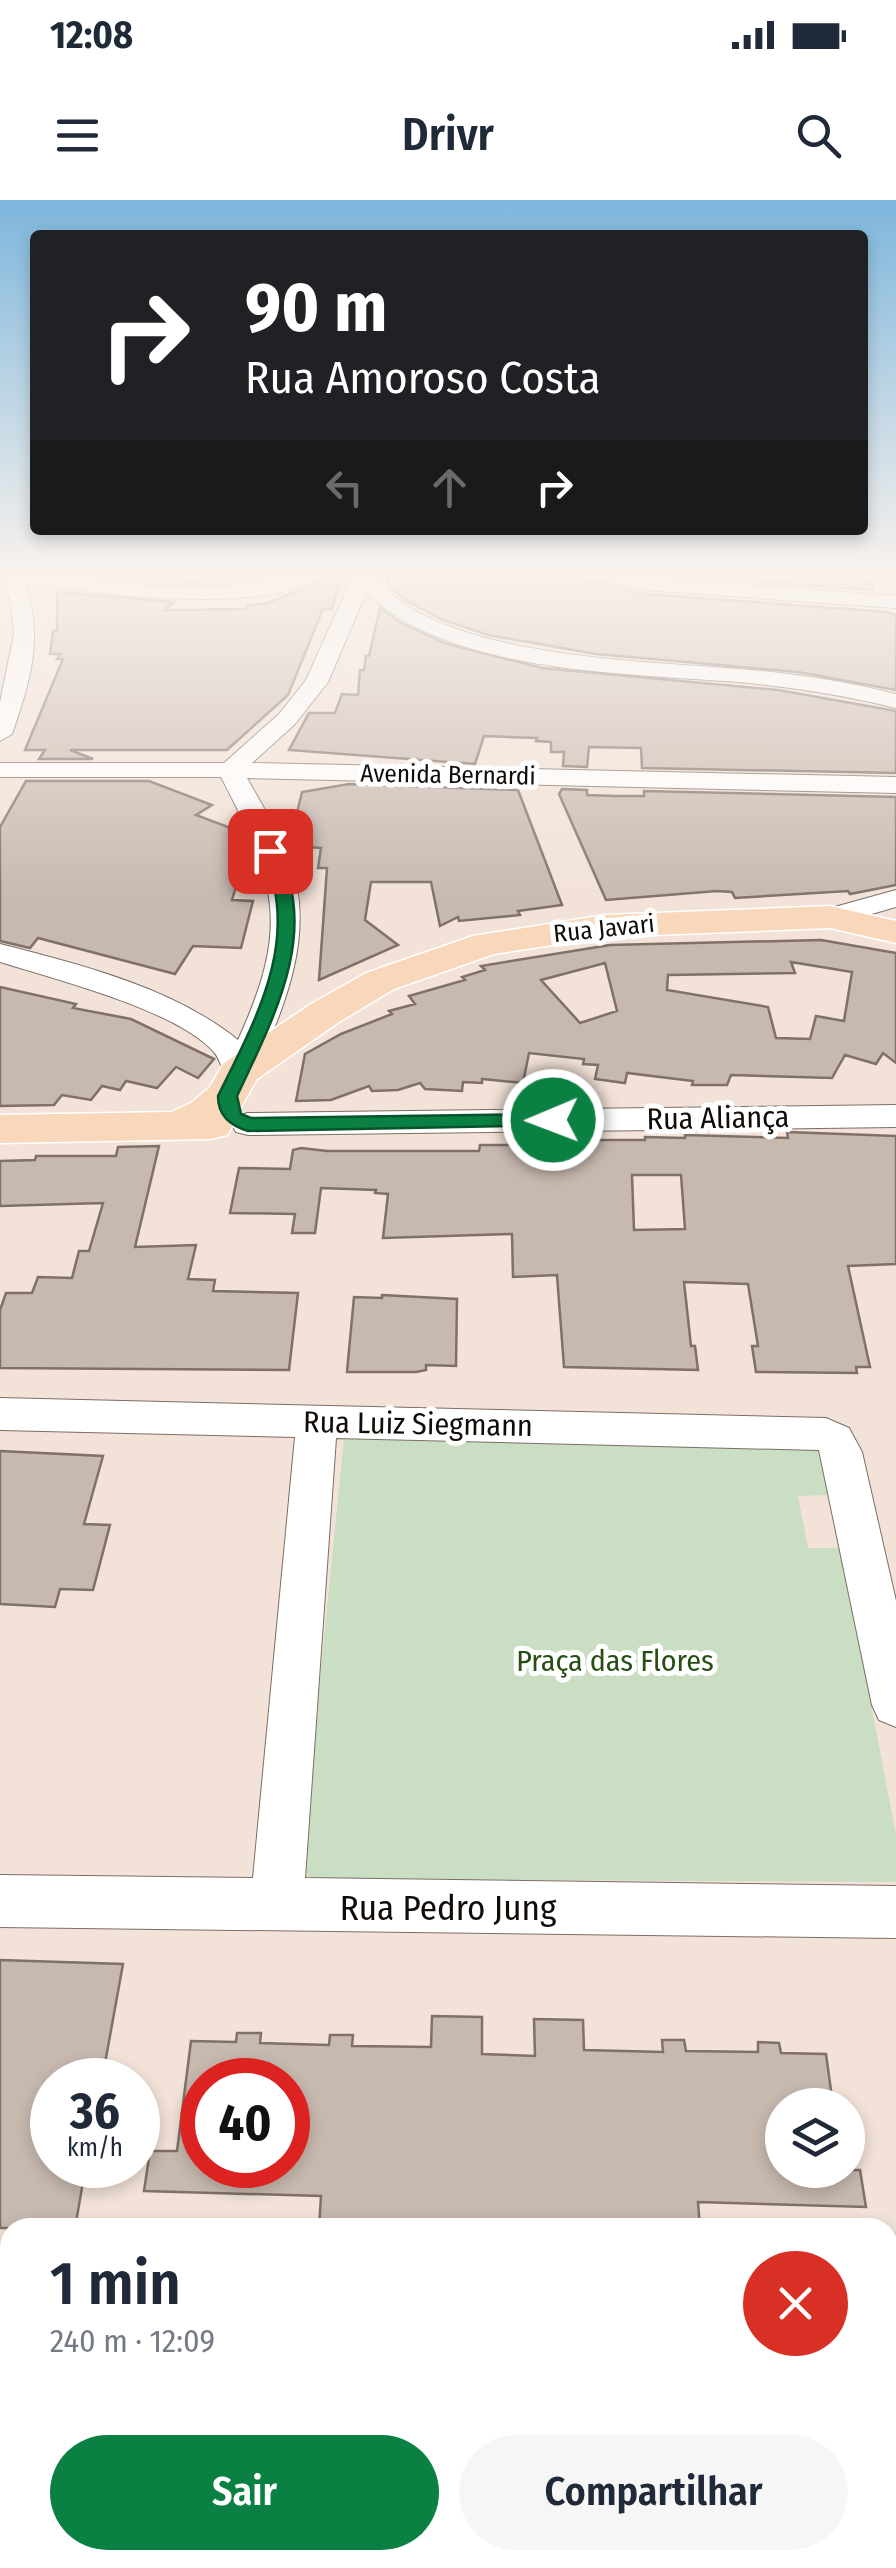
<!DOCTYPE html>
<html lang="pt">
<head>
<meta charset="utf-8">
<style>
	body { margin:0; font-family:"Fira Sans Condensed",sans-serif; background:#f6f6f7; color:#1f2937; height:100vh; display:flex; flex-direction:column; font-size:38px; white-space:nowrap }
	* { box-sizing:border-box; margin:0 }
	p { font-size:32px; color:#747a83 }
	.icon { flex:none; width:55px; height:55px; fill:none; stroke:currentColor; stroke-width:2; stroke-linecap:round; stroke-linejoin:round }
	.map { position:relative; flex:1; overflow:hidden }
	.details { position:absolute; left:0px; top:2018px; width:898px; height:352px; display:flex; flex-direction:column; background:#fff; border-radius:30px 30px 0 0; box-shadow:0 5px 15px #0003 }
	.details>* { flex:none }
	.guide { position:absolute; left:30px; top:30px; width:838px; height:305px; border-radius:10px; box-shadow:0 5px 15px #0003; background:#202124; color:#fff; overflow:hidden }
	.controls { position:absolute; left:765px; top:1888px; display:grid; gap:20px }
	.controls a { display:grid; place-items:center; width:100px; height:100px; border-radius:50%; background:#fff; box-shadow:0 5px 15px #0003; font-size:50px }
	.speed { position:absolute; left:30px; top:1858px; display:flex; gap:20px; font-size:50px; font-weight:700; text-align:center }
	.speed>* { display:grid; place-content:center; width:130px; height:130px; border-radius:50%; background:#fff; box-shadow:0 5px 15px #0003; line-height:1 }
	.speed small { font-size:25px; font-weight:400 }
	.speed .limit { border:15px solid #d22; background:#fff; color:#111 }
	.pin { position:absolute; display:grid; place-items:center; width:85px; height:85px; color:#fff; margin:-42px; border-radius:20px; box-shadow:0 5px 15px #0006 }
	.me { position:absolute; width:110px; margin:-55px; rotate:269deg; stroke-linejoin:round; filter:drop-shadow(0 0 8px #0008) }
	.turn { display:flex; align-items:center; gap:35px; height:210px; padding:0 50px; font-size:45px }
	.turn .icon { width:130px; height:130px; stroke-width:2.5 }
	.turn b { display:block; font-size:70px; line-height:85px }
	.lanes { display:flex; align-items:center; height:95px; padding:0 50px; background:#0003; justify-content:center; gap:50px; direction:ltr }
	.lanes .off { opacity:.35 }
	.round { display:grid; place-items:center; flex:none; width:105px; height:105px; border-radius:52px; background:#f6f6f7 }
	.summary { display:flex; align-items:center; justify-content:space-between; height:170px; padding:0 50px }
	h1 { font-size:60px; font-weight:600; line-height:75px }
	.cta { display:flex; gap:20px; margin-top:auto; padding:20px 50px }
	.cta a { flex:1; height:115px; border-radius:60px; background:#0b8043; color:#fff; font-size:40px; font-weight:600; line-height:115px; text-align:center }
	.cta a+a { background:#f6f6f7; color:#1f2937 }
	.status { display:flex; justify-content:space-between; align-items:center; height:70px; padding:0 50px; background:#fff; direction:ltr }
	.status svg { height:28px; fill:currentColor }
	header { display:flex; justify-content:space-between; align-items:center; height:130px; padding:0 50px; background:#fff; font-size:45px; font-weight:600 }
	.map>svg:first-child { display:block }
</style>
</head>
<body>
<div class="status"><b>12:08</b><svg viewBox="0 0 49 12"><path d="M0 12V9h3v3zM5 12V6h3v6zM10 12V3h3v9zM15 12V0h3v12zM26 1h20v11H26zM47 4h2v5h-2z"/></svg></div>
<header><svg class="icon" aria-label="menu" viewBox="0 0 24 24"><path d="M4 6h16M4 12h16M4 18h16"/></svg>Drivr<svg class="icon" aria-label="search" viewBox="0 0 24 24"><circle cx="10" cy="10" r="6"/><path d="M15 15l6 6"/></svg></header>
<div class="map">
<svg width="896" height="2368" viewBox="0 0 896 2368">
	<rect width="100%" height="100%" fill="#f2e2d7"/>
	<path fill="#c9dec2" d="M344 1238 818 1244 829 1295 798 1296 808 1348H841L896 1635V1682L300 1679Z"/>
	<g fill="#c8b9af" stroke="#7f7168" stroke-width="2.5" fill-rule="evenodd">
		<path d="M117 372H212L198 383 101 376Z"/>
		<path d="M343 372 332 409H323L288 495 227 550H70L93 559H39L45 550H25L63 459H57L60 454H50L53 431H57V392L174 402 164 410 246 409 247 405 268 403Z"/>
		<path d="M391 372H576L582 380 645 394 887 412 896 415V490L798 472 596 454 488 435 441 419 402 398 387 383Z"/>
		<path d="M627 372H863L866 382 872 383V390Z"/>
		<path d="M380 408 401 423 444 443 542 468 778 490 896 511V573L642 568 641 548 589 547 587 567 563 566 564 552H551V542L536 541 537 538 484 536 475 564 289 550 309 513H335L342 494 358 495 360 470H364L366 456H369Z"/>
		<path d="M26 581H149L212 605 196 615 228 627 245 657 232 700 253 701 241 748 193 746 175 774 38 738 30 748 0 741V627Z"/>
		<path d="M349 584 518 590 562 705 518 711 520 715 459 721 458 717 440 726 431 682H371L365 720 398 745 319 780 327 668H318L321 648 306 647 310 631H301V625H294L302 592Z"/>
		<path d="M562 589 587 590V595L614 596H644V591L896 597V685L850 694 848 691 735 698 732 692 717 691 606 700 559 594Z"/>
		<path d="M821 740 896 753V863L883 853 876 864 845 855 832 878 731 875 727 885H692L693 881 627 873 625 883 595 879 598 865 583 864 584 859 529 853 523 883 482 879V883L463 882 462 891 425 889 420 883 398 890 372 891 369 886 331 900 296 901 305 854 341 834 392 814 389 811 415 804 409 796 465 780 462 777 485 770 481 766 610 745ZM791 762 852 772 844 821 816 816 810 839 776 838 768 807 667 790 668 775 795 773ZM605 763 617 811 580 823 541 780Z"/>
		<path d="M0 787 76 804 73 808 131 819 214 859 198 878 176 867 157 888 126 881 120 890 102 886 91 900 62 895 54 905 0 906Z"/>
		<path d="M787 932 896 936V1064L848 1066 870 1167H856L857 1173 756 1172 752 1146H758L748 1084 684 1082 691 1146H695L698 1170 564 1167 557 1075 513 1077 512 1034 383 1038 388 994 375 993 376 990 321 988 315 1033H292L295 1014 230 1013 239 968 290 969 293 950 301 948 327 951H479L480 945H534V940H645V937L685 938V935L788 938ZM632 975H681L685 1029 634 1030Z"/>
		<path d="M159 946 135 1047 196 1045 188 1079 215 1080 213 1091 298 1093 289 1170 0 1168V1110L6 1093H32L38 1077 72 1078 79 1051H89L103 1003 0 1006V961L35 960 36 956H116L118 947Z"/>
		<path d="M382 1095 457 1099 456 1166 426 1165V1170L416 1172H347L354 1097 382 1098Z"/>
		<path d="M0 1251 103 1256 84 1324 110 1325 93 1390 60 1389 55 1407 0 1404Z"/>
		<path d="M0 1760 123 1764 102 1880H52V1965H86L75 2028H0Z"/>
		<path d="M432 1816 482 1817V1854L535 1856 534 1819 583 1820 584 1850 663 1852 662 1840H684L686 1851 758 1852V1842L779 1843 781 1853 826 1854 833 1905H782V1970H860L866 2007 698 2002 700 2028H319L321 1996 144 1991 150 1951H177L191 1841 236 1842 237 1833H261L260 1843 329 1845 330 1835H353L352 1846 431 1847ZM202 1880H288V1965H202Z"/>
	</g>
	<g fill="none" stroke-linecap="round" stroke-linejoin="round">
		<g stroke="#7c6e65" stroke-width="2">
			<g id="minor">
				<path d="M0 372C68 372 135 389 203 387 245 387 285 371 326 372 275 419 92 392 25 384 44 437 30 483 12 534L0 541V502L14 434 10 400Z"/>
				<path d="M351 372H371C428 458 644 461 738 469 791 473 844 481 896 494V508C844 495 792 487 738 482 626 473 453 474 366 393L328 482 295 524 252 563 896 577V593L247 578C262 605 279 632 290 661 316 733 285 807 255 872L250 879H228C222 871 220 859 214 852 177 810 54 779 0 762V744C79 764 174 788 238 840 290 726 277 684 221 577H0V563H224L279 514 306 480 353 376Z"/>
				<path d="M580 372 896 396V408L645 390 583 376Z"/>
				<path d="M896 690V707L830 726 820 723 816 717 820 711Z"/>
				<path d="M896 905V927L248 935 236 932 231 924 236 916 248 913Z"/>
				<path d="M0 1198 826 1218 849 1228 862 1252 896 1401V1527L879 1520 872 1505 819 1250 336 1238 305 1678 896 1686V1738L0 1727V1675L253 1678 295 1237 0 1230Z"/>
			</g>
		</g>
		<g stroke="#fff" stroke-width="3">
			<path id="major" d="M830 706 896 721V743L830 728 605 737 494 754 394 789 339 822 257 879 242 905 228 917 233 925 227 935 211 939 0 943V915L171 912 191 903 209 888 224 863 311 804 366 773 473 736 605 715Z"/>
		</g>
		<use href="#minor" fill="#fff" fill-rule="evenodd"/>
		<use href="#major" fill="#f8d7bb" fill-rule="evenodd"/>
	</g>
	<linearGradient id="sky" x2="0" y2="1"><stop stop-color="#7db6dc"/><stop offset="0.53" stop-color="#f9f2ed"/><stop offset="1" stop-color="#f9f2ed" stop-opacity="0"/></linearGradient>
	<rect width="896" height="703" fill="url(#sky)"/>
	<path fill="#0b8043" stroke="#07532c" stroke-width="2.5" d="M270 647 275 648C323 729 272 821 237 896L241 914 251 918 553 914 562 920 559 925 248 931C229 925 218 915 218 896 256 819 303 737 262 651Z"/>
	<g text-anchor="middle" dominant-baseline="central" stroke-width="10" stroke-linejoin="round" paint-order="stroke">
		<g font-size="25" fill="#110c08" stroke="#fff">
			<text transform="translate(448 575) rotate(1)">Avenida Bernardi</text>
			<text transform="translate(604 729) rotate(-6)">Rua Javari</text>
		</g>
		<g font-size="30" fill="#110c08" stroke="#fff">
			<text transform="translate(718 918) rotate(-1)">Rua Aliança</text>
			<text transform="translate(418 1224) rotate(1)">Rua Luiz Siegmann</text>
		</g>
		<g font-size="30" fill="#274f15" stroke="#fff">
			<text x="615" y="1461">Praça das Flores</text>
		</g>
		<g font-size="35" fill="#110c08" stroke="#fff">
			<text x="448" y="1708">Rua Pedro Jung</text>
		</g>
	</g>
</svg>
<div class="controls">
<a><svg class="icon" aria-label="layers" viewBox="0 0 24 24"><path d="M12 4l9 5-9 5-9-5zM3 14l9 5 9-5"/></svg></a>
</div>
<div class="speed"><div>36<small>km/h</small></div><div class="limit">40</div></div>
<div class="pin" style="left:270px;top:651px;background:#d93025"><svg class="icon" aria-label="arrive" viewBox="0 0 24 24"><path d="M6 21V4h12l-3 4 3 4H6"/></svg></div>
<svg class="me" style="left:553px;top:920px" viewBox="-20 -20 40 40"><circle r="17" fill="#0b8043" stroke="#fff" stroke-width="3"/><path d="M0-11L8 9 0 5-8 9z" fill="#fff"/></svg>
<div class="guide">
<div class="turn"><svg class="icon" aria-label="right" viewBox="0 0 24 24"><path d="M7 20v-9h11M14 6l5 5-5 5"/></svg><div><b>90 m</b>Rua Amoroso Costa</div></div>
<div class="lanes"><svg class="icon off" aria-label="left" viewBox="0 0 24 24"><path d="M17 20v-9H6M10 6l-5 5 5 5"/></svg><svg class="icon off" aria-label="ahead" viewBox="0 0 24 24"><path d="M12 20V5M6 11l6-6 6 6"/></svg><svg class="icon" aria-label="right" viewBox="0 0 24 24"><path d="M7 20v-9h11M14 6l5 5-5 5"/></svg></div>
</div>
<section class="details">
<div class="summary"><div><h1>1 min</h1><p>240 m · 12:09</p></div><a class="round" style="background:#d93025;color:#fff"><svg class="icon" aria-label="close" viewBox="0 0 24 24"><path d="M6 6l12 12M18 6L6 18"/></svg></a></div>
<div class="cta"><a>Sair</a><a>Compartilhar</a></div>
</section>
</div>
</body>
</html>
